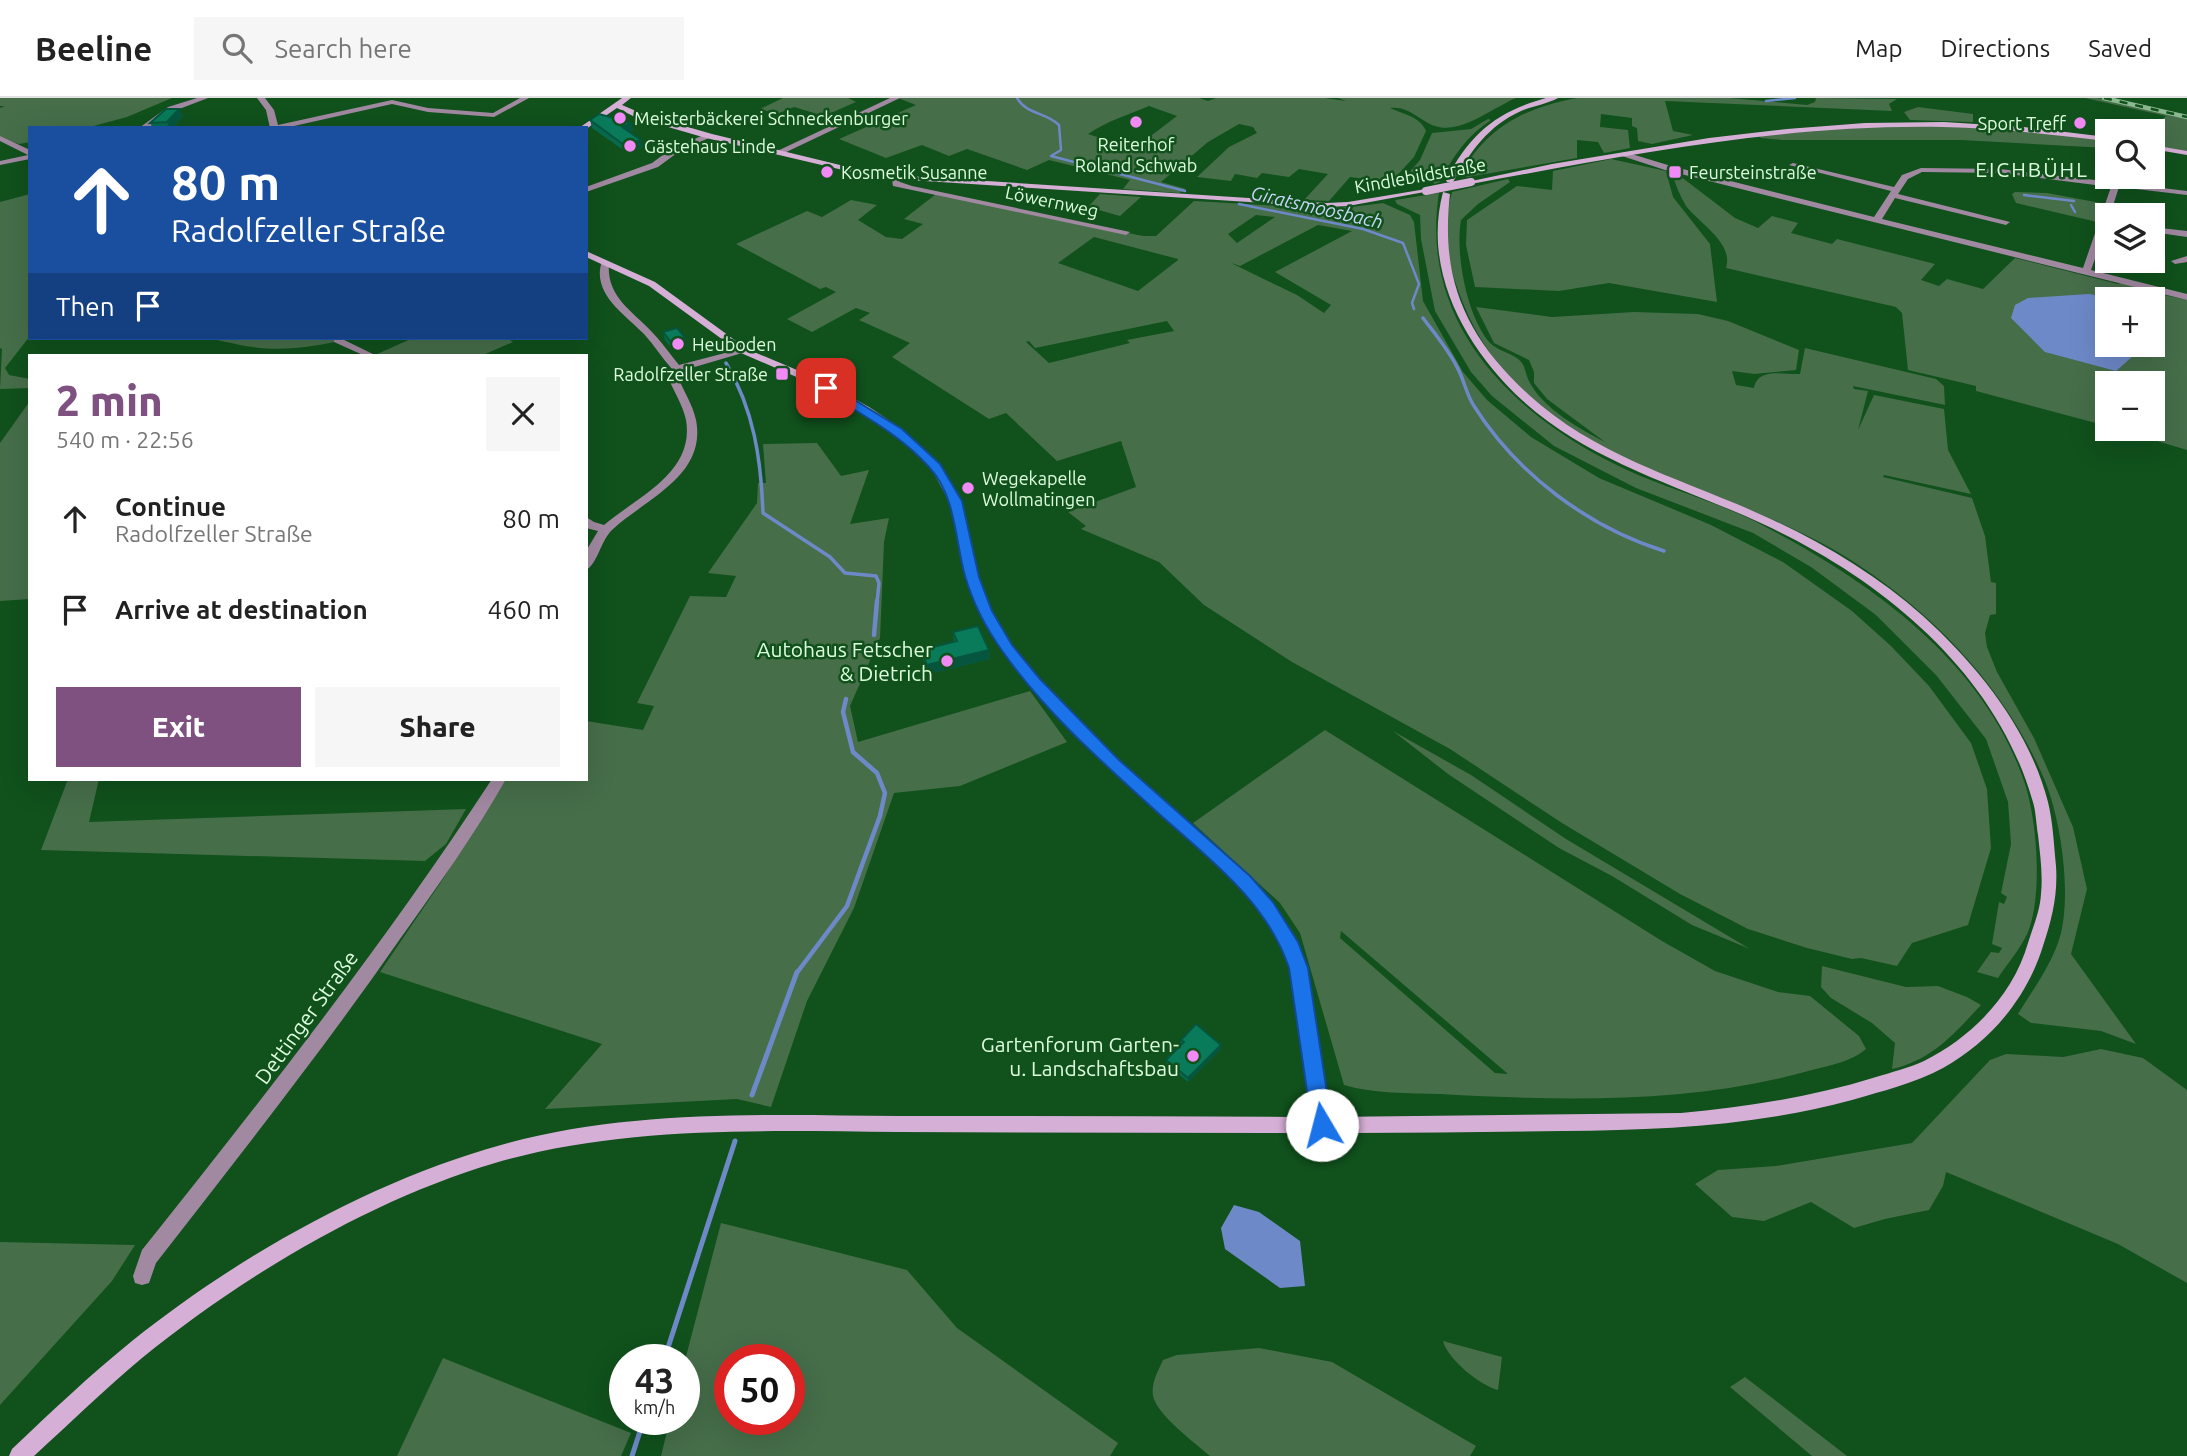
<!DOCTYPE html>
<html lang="en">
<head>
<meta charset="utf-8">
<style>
	body { margin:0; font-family:Ubuntu,sans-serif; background:#f6f6f6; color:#222; height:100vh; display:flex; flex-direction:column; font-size:26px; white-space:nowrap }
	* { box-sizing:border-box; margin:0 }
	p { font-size:23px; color:#767676 }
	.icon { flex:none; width:38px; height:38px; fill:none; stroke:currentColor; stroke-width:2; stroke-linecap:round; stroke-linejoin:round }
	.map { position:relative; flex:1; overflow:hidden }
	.drawer { position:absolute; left:28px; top:256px; width:560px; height:427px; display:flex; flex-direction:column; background:#fff; border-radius:0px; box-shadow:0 7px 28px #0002 }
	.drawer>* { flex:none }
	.hud { position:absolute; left:28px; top:28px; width:560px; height:214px; border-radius:0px; box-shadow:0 7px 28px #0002; background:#1a4fa0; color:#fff; overflow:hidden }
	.controls { position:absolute; left:2095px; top:21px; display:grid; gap:14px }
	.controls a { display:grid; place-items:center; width:70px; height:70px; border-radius:0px; background:#fff; box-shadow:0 7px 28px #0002; font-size:35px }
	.speed { position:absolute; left:609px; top:1246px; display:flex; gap:14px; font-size:35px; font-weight:700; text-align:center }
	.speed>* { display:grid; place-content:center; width:91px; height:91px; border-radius:50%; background:#fff; box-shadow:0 7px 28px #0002; line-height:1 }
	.speed small { font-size:18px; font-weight:400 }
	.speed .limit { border:10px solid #d22; background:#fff; color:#111 }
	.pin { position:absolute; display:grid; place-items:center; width:60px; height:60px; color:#fff; margin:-30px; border-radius:14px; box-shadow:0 4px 10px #0006 }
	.me { position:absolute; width:77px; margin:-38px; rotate:352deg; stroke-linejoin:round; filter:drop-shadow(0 0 5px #0008) }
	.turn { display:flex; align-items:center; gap:24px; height:147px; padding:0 28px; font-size:32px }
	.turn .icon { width:91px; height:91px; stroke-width:2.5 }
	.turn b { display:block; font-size:49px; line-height:60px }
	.then { display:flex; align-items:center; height:66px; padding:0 28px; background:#0003; gap:14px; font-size:26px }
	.round { display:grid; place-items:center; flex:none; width:74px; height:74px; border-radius:0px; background:#f6f6f6 }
	.overview { display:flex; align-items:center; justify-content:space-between; height:119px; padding:0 28px }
	h1 { font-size:42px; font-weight:800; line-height:52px; color:#7f5180 }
	.cta { display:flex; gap:14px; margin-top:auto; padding:14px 28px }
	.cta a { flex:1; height:80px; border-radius:0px; background:#7f5180; color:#fff; font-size:28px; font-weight:800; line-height:80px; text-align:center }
	.cta a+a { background:#f6f6f6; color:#222 }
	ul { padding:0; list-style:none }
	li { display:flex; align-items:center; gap:21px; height:91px; padding:0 28px }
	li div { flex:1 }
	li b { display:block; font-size:26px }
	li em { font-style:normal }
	header { display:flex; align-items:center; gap:42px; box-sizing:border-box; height:98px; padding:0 35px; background:#fff; border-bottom:2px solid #e0e0e0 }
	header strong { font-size:33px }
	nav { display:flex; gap:38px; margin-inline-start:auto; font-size:24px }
	.search { width:490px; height:63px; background:#f6f6f6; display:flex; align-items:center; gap:18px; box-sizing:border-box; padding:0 24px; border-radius:0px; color:#767676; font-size:26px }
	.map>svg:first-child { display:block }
</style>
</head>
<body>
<header>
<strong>Beeline</strong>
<div class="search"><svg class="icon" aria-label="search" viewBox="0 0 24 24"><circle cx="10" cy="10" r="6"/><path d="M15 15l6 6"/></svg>Search here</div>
<nav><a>Map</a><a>Directions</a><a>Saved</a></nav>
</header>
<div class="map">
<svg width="2187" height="1358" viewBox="0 0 2187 1358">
	<rect width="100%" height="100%" fill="#10511c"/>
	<g fill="#466e49" fill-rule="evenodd">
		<path d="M0 0H172L127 19 86 30H30V44L19 46 0 40V10L5 8H0Z"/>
		<path d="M783 0H848L856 4 824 18 794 9 777 16 760 11Z"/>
		<path d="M898 0H1199L1208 3 1216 0H1325L1346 3 1338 0H1516C1494 9 1460 37 1435 28 1420 23 1408 7 1390 10 1402 16 1420 18 1426 33L1414 59 1391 84 1350 79 1329 103 1304 102 1328 76 1299 71 1289 79 1262 75 1257 80 1235 76 1231 83 1197 79 1229 49 1257 35 1253 29 1239 26 1208 44 1161 84 1186 91 1179 95 1123 91 1130 82 1049 62 1027 72 967 51 949 58 922 47 886 60 839 41 916 7ZM1149 8 1177 18 1131 53 1118 50 1122 47 1088 36C1107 23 1128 17 1149 8Z"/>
		<path d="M1577 0H1730L1807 7 1815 4 1816 0 1897 1 1889 6 1892 13 1665 3 1673 33 1693 37 1652 46 1638 43 1637 30 1632 28V20L1601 16 1600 29 1628 32 1630 50 1604 55 1598 44 1577 42V60L1468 79 1460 77C1487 29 1524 10 1577 0Z"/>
		<path d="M2085 0H2098L2187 20V56L2153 49 2152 33H2128V23L2155 28 2166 18Z"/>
		<path d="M1918 9 1973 16V24L1910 22 1904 14Z"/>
		<path d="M1488 21 1491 22C1468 37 1452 59 1440 84L1434 86 1433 83 1407 77 1420 62 1432 35 1471 31Z"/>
		<path d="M1951 25 2107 41V50L1961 42H1782L1761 40 1757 36 1801 30Z"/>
		<path d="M1611 61 1666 73 1673 99 1710 146 1717 204 1609 185 1559 193 1475 189 1466 147 1467 122 1517 88 1552 92 1553 73Z"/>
		<path d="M1673 78H1680L1735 120 1758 130 1772 118 1798 125 1791 135 1832 146 1837 141 1935 166 1921 182 1939 188 1947 181 1983 191 2015 160 2118 186 2126 183 2161 193 2164 197 2187 202V352L2117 331H2152V285H2107V328L1976 293V288L1908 272 1902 215 1896 209 1726 170C1734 145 1699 125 1686 108 1680 98 1676 88 1673 78ZM2107 201H2152V247H2107Z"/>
		<path d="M1508 81 1510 84 1478 106 1461 122C1455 156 1467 219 1490 245 1499 254 1515 255 1522 265 1526 271 1526 279 1530 285 1544 311 1580 331 1605 344L1547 301 1534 285V274L1529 262 1494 245 1476 209 1552 219 1634 214 1698 216 1728 223 1799 252 1796 272 1754 276 1732 273 1736 287 1754 290C1758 269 1784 277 1800 276L1805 250 1936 281 1944 288 1945 307 1853 288 1854 291 1868 293 1858 332 1874 297 1944 311 1948 352 1971 396 1884 377 1883 379 1972 400 1985 438 1991 484 1996 485V516L1990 517 1985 535 1987 549 1997 574 2034 640 2073 729 2087 791 2071 856 2136 946 2101 933 2031 925 2018 916C2034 890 2053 865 2061 835 2071 793 2061 723 2045 683 2008 594 1938 519 1857 466 1725 379 1529 369 1463 205 1448 169 1441 133 1452 94Z"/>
		<path d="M2015 94 2047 95 2106 106 2097 124 2016 105 2012 96Z"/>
		<path d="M1439 95C1418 228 1516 320 1627 372 1671 392 1721 405 1764 428 1871 484 1983 563 2024 683 2037 720 2043 796 2028 834 2021 850 2008 865 1998 880L1977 874 1991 854 1999 855 2002 850 1992 846 1999 804 2004 806 2007 799 2001 795 2011 746 2008 704 1986 641 1936 577 1876 517 1811 469 1753 435 1636 390 1554 348 1492 298 1471 274 1435 213 1421 141 1420 117 1397 106 1395 102Z"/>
		<path d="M30 96V238L5 270 9 277 30 281V290L0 291 2 251 0 250V104Z"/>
		<path d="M936 96 1143 138H1156L1194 103 1314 110 1352 109 1383 105 1410 117 1414 124 1423 203 1463 274 1487 302 1531 339 1599 380 1711 427 1783 464 1852 513 1891 548 1929 588 1971 645 1987 691 1991 750 1968 827 1912 845 1897 868 1861 860 1852 861 1807 850 1748 831 1680 796 1562 725 1450 651 1292 564 1204 507 1159 464 1081 431 1086 428 1068 414 1136 389 1121 343 1057 363 1006 315 989 321 892 259 910 245 859 222 870 215 856 210 812 234 787 221 836 194 826 189 820 191 736 146 807 113 822 119 851 102 877 107 858 122 886 139 902 141 923 126 904 121ZM1256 117 1275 119 1237 145 1228 136ZM1318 127 1352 133 1275 174 1331 207 1324 215 1297 197 1231 165 1240 168ZM1094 139 1178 161V162L1138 193 1058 165ZM1167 223 1174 233 1127 242 1130 245 1049 265 1026 244 1029 243 1035 250Z"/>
		<path d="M1100 96 1141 99 1120 118 1088 109Z"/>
		<path d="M210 240H336L335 244C285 254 259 253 210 240Z"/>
		<path d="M413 240H507L513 244 483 257H375Z"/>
		<path d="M30 303V501L0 503V345Z"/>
		<path d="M817 345 841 378 869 372 850 426 889 420 884 444 880 540 850 608 858 644 1030 593 1067 644 960 688 894 695 854 810 807 903 771 1009 737 1001 545 1011 602 946 380 874 443 781 504 681H586V623L643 632 654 608 637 605 690 498 726 499 736 478 708 475 757 405 758 385H766L763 346Z"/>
		<path d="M1325 632 1662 843 1715 873 1778 894 1810 898 1859 938 1866 951C1851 964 1831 967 1812 972 1693 1006 1563 1003 1440 996 1409 995 1374 996 1344 987L1300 835 1280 805 1193 725ZM1341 833 1508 976 1495 975 1340 840Z"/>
		<path d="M1393 633 1471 677 1566 741 1750 851 1692 827 1612 778 1559 750 1448 676Z"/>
		<path d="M68 681H99L89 724 466 711 446 746 425 763 41 752Z"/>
		<path d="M1822 868 1906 889 1938 888 1967 899 1981 907C1954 936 1932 962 1892 971L1895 945 1872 925 1831 900 1821 889Z"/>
		<path d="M2101 951 2143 960 2187 992V1185L2118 1146 1946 1074 1943 1088 1929 1112 1885 1121 1854 1130 1811 1104 1764 1123 1732 1119 1695 1086 1718 1072 1776 1068 1912 1045 1990 962 2006 956 2063 959Z"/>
		<path d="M721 1125 907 1172 957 1230 1118 1345 1110 1358H661L670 1321H684V1266ZM730 1262H789V1321H730Z"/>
		<path d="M0 1144 135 1147 112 1183 0 1307Z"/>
		<path d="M1443 1243 1502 1259 1498 1292C1481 1288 1448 1262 1443 1243Z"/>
		<path d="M1259 1250 1332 1264 1476 1348 1470 1358H1210C1195 1345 1157 1317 1153 1298 1151 1285 1158 1273 1163 1262L1177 1257Z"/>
		<path d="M443 1260 631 1335 621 1358H397Z"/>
		<path d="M1745 1279 1847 1358H1812L1730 1289Z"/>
	</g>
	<g fill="#6e89c8">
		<path d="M2089 196 2121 201H2107V247H2152L2153 211 2157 217 2154 230 2161 252 2133 258 2116 273 2045 254 2011 220 2015 207 2028 200Z"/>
		<path d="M1234 1107 1259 1114 1300 1143 1305 1188 1280 1190 1225 1151 1221 1130Z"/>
	</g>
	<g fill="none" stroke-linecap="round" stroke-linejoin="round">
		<g stroke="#6e89c8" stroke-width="2.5">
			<path d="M1017 0C1027 17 1046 14 1059 27L1061 52 1051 58 1185 93"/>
			<path d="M1766 3 1795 0"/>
			<path d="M2024 97 2074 103"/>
			<path d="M1239 106 1363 131 1403 145 1419 186 1412 205 1414 211"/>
			<path d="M2071 107 2075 114"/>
		</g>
		<g stroke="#6e89c8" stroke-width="3.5">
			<path d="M1423 220C1435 236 1448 251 1457 269 1464 281 1466 296 1474 308 1517 376 1588 429 1664 453"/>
			<path d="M726 265C754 312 761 361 763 415L830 459 845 475 876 478 879 485 877 505"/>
		</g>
		<g stroke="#6e89c8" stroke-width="4.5">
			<path d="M874 537 877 503"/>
			<path d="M796 876 847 808 880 718 885 695 877 675 853 654 843 614 846 601"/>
		</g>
		<g stroke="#6e89c8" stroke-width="5">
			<path d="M752 997 797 874"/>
			<path d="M664 1262 735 1043"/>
			<path d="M632 1358 644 1321"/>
		</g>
		<g fill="#a189a1" fill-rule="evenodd">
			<path d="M197 0H208L174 13 148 30H139L168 9Z"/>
			<path d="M257 0H265L274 12 278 27 392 2 428 10 493 15 520 0H529L494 19 428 14 392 6 285 30H270L266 12Z"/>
			<path d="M890 0H900L780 57 773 55Z"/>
			<path d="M706 36 713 38 677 55 658 69 586 94V89L652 65 671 51Z"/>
			<path d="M0 38 30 52V61L0 67V63L28 57 0 43Z"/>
			<path d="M1625 54 1671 68 1874 119 1891 93 1789 67 1793 65 1894 89 1902 77 1921 70 2000 71 2112 84 2111 79H2119L2120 85 2187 93V97L2119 89 2110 117H2107V127L2091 172 2187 196V202L1665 72 1622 58 1621 56ZM1922 74 2000 75 2111 89 2083 170 1882 121 1895 100 2006 127 2010 124 1898 96 1908 81Z"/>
			<path d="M891 77H897L900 84 912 88 1130 134 1126 137 912 92 893 88Z"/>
			<path d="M2152 129 2187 133V139L2152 134Z"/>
			<path d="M2187 158V164L2175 166 2171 163Z"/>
			<path d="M602 163 609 165C606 198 631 212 651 233 661 243 670 256 679 267L744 250 749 253 681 273 677 277C683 292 693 307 696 322 707 378 645 401 612 432 601 442 597 467 586 472V453L598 433 586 430V419L594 424 604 427C637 399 695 375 686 322 683 307 673 292 667 277L672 271C662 260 654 247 644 236 624 216 591 195 602 163Z"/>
			<path d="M334 240H340L375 257H363L334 244Z"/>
			<path d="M492 681H506C475 736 437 789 400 841 323 952 239 1058 156 1165L149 1185 142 1187 135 1185 133 1178 142 1152C264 999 385 845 492 681Z"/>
		</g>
		<g fill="#d6afd6" fill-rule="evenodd">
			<path d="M622 0H631L622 7 643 16 712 36 877 76 1326 105 1348 104 1426 91 1430 93 1348 108 1326 109 877 80 706 40 637 20 617 10 586 31 579 30Z"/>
			<path d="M1546 0H1558C1547 6 1533 8 1521 13 1488 28 1471 53 1453 84H1447L1446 82C1470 36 1496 14 1546 0Z"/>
			<path d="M1944 24 2024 29 2107 39V43C2053 37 1998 30 1943 29 1784 26 1627 57 1471 86L1467 84 1552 66 1709 40 1787 31 1865 25Z"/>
			<path d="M2152 47 2187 53V57L2152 51Z"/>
			<path d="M1443 94 1450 96C1440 182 1466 239 1529 297 1599 361 1690 383 1773 422 1827 447 1879 479 1923 518 1978 568 2029 631 2048 704 2053 724 2054 748 2056 768 2058 797 2052 821 2043 848 2027 900 1991 943 1943 970 1916 985 1882 993 1852 1002 1756 1028 1661 1032 1563 1033 1492 1034 1422 1035 1352 1035 1201 1035 1049 1035 898 1034 765 1033 624 1027 495 1065 370 1102 243 1178 142 1260 105 1291 70 1325 34 1358H9L12 1351C51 1314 90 1277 132 1243 237 1159 371 1083 501 1047 629 1011 767 1017 898 1018 1036 1018 1174 1018 1312 1019L1290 870 1274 832 1239 786 1109 670 1030 588 1003 553 979 513 966 479 949 403 931 370 894 335 861 313 808 284 741 255 649 188 586 159V153L655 184 747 251 816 280 869 309 902 331 940 366 961 403 978 479 991 513 1012 547 1040 582 1119 662 1249 778 1285 823 1306 870 1329 1019 1681 1015C1747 1009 1812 999 1876 979 1892 974 1909 970 1924 963 1972 939 2013 897 2028 845 2033 829 2040 813 2041 796 2043 776 2040 756 2038 737 2036 725 2036 712 2032 701 1995 573 1880 480 1763 426 1681 388 1592 365 1523 303 1466 251 1422 173 1443 94Z"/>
		</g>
		<g stroke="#8cb992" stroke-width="4.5">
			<path id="rail" d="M2104 0 2187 19"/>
		</g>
		<use href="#rail" stroke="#10511c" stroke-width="2.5" stroke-dasharray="8" stroke-linecap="butt"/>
		<path stroke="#d6afd6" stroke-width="8" d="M1426 93 1471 84"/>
	</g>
	<g fill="#086a4d">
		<path d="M179 11 183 18 173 30H153L150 25Z"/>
		<path d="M590 22 631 25 633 32 629 34 643 49 626 54 592 30Z"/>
		<path d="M663 234 685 240 687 248 673 252 665 242Z"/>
		<path d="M953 534 989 552 990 561 928 576 923 561 921 552 954 544Z"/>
		<path d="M1181 942 1221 951 1188 984 1166 966V962L1182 947 1180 946Z"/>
	</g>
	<g fill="#06563f">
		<path d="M179 11 183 18 173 30H170L167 24Z"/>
		<path d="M631 25 633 32 624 36 622 29Z"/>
		<path d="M641 42 643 49 626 54 624 47Z"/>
		<path d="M685 240 687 248 673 252 671 244Z"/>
		<path d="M989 552 990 561 928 576 927 567Z"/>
		<path d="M1221 947V951L1188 984V980Z"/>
	</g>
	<g fill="#097b5a" stroke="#06563f" stroke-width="2">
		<path d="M166 11H179L167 24 150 25Z"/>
		<path d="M599 16 631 25 622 29 641 42 624 47 590 22Z"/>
		<path d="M677 230 685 240 671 244 663 234Z"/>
		<path d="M978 528 989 552 927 567 921 552 957 543 953 534Z"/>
		<path d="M1196 926 1221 947 1188 980 1166 962 1184 944 1181 942Z"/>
	</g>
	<path fill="#1a73e8" stroke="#114b97" stroke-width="2" d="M822 287H830L902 331 940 366 962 403 979 479 992 513 1012 547 1040 581 1119 662 1250 778 1273 804 1298 844 1308 870 1332 1027 1329 1034 1322 1037 1315 1034 1312 1027 1289 870C1267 803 1208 760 1157 714 1103 665 1045 614 1003 554 987 532 973 505 965 478 955 442 956 398 929 369 900 336 859 315 822 292Z"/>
	<g fill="#f18af4" stroke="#10511c" stroke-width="2.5">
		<circle cx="620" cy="20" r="7"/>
		<circle cx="1136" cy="24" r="7"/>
		<circle cx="2080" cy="25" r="7"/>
		<circle cx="630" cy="48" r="7"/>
		<circle cx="827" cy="74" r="7"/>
		<rect x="1668" y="67" width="14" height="14" rx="3.5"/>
		<circle cx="678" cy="246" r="7"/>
		<rect x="775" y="269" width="14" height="14" rx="3.5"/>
		<circle cx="968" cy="390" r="7"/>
		<circle cx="947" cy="563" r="7"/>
		<circle cx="1193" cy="958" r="7"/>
	</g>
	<g text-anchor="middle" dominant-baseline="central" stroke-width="5" stroke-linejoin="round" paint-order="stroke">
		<g font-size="18" fill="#ddfdde" stroke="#10511c" text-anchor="start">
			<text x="634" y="20">Meisterbäckerei Schneckenburger</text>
			<text x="2066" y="25" text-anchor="end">Sport Treff</text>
			<text x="1136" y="46" text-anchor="middle">Reiterhof<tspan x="1136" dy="21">Roland Schwab</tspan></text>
			<text x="644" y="48">Gästehaus Linde</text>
			<text x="841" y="74">Kosmetik Susanne</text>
			<text x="1689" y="74">Feursteinstraße</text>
			<text x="692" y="246">Heuboden</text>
			<text x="768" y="276" text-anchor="end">Radolfzeller Straße</text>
			<text x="982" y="380">Wegekapelle<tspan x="982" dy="21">Wollmatingen</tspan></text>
		</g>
		<g font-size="18" fill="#ddfdde" stroke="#10511c">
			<text transform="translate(1420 77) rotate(-10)">Kindlebildstraße</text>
			<text transform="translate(1052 103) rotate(12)">Löwernweg</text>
		</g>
		<g font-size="19" font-style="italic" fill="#c6d6f9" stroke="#10511c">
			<text transform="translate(1317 109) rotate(13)">Giratsmoosbach</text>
		</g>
		<g font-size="21" letter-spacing="2" fill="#ddfdde" stroke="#10511c">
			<text x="2032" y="71">EICHBÜHL</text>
		</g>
		<g font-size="21" fill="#ddfdde" stroke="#10511c" text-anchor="end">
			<text x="933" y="551">Autohaus Fetscher<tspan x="933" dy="24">&amp; Dietrich</tspan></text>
			<text x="1179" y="946">Gartenforum Garten-<tspan x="1179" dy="24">u. Landschaftsbau</tspan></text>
		</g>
		<g font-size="21" fill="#ddfdde" stroke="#10511c">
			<text transform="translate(306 919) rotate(-54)">Dettinger Straße</text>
		</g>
	</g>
</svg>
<div class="controls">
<a><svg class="icon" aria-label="search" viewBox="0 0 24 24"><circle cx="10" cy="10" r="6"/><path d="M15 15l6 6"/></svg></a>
<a><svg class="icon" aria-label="layers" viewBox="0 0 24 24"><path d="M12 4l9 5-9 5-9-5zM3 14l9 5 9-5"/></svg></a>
<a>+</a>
<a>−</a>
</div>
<div class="speed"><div>43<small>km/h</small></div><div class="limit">50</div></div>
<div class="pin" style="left:826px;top:290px;background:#d93025"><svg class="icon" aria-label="arrive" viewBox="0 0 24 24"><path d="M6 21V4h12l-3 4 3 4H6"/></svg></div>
<svg class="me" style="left:1322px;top:1027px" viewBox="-20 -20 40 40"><circle r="19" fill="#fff"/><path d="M0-13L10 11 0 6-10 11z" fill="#1a73e8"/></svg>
<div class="hud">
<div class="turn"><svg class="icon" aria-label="ahead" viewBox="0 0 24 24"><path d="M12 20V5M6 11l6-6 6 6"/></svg><div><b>80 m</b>Radolfzeller Straße</div></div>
<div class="then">Then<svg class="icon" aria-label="arrive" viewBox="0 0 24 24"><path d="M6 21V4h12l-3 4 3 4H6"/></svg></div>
</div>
<section class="drawer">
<div class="overview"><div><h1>2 min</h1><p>540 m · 22:56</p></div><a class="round"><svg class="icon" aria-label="close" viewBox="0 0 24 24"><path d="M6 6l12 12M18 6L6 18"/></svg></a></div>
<ul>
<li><svg class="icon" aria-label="ahead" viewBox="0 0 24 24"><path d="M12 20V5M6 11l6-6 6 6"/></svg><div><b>Continue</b><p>Radolfzeller Straße</p></div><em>80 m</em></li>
<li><svg class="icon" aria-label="arrive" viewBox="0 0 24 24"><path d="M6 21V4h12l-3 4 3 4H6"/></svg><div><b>Arrive at destination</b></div><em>460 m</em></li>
</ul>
<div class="cta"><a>Exit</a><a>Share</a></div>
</section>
</div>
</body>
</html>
